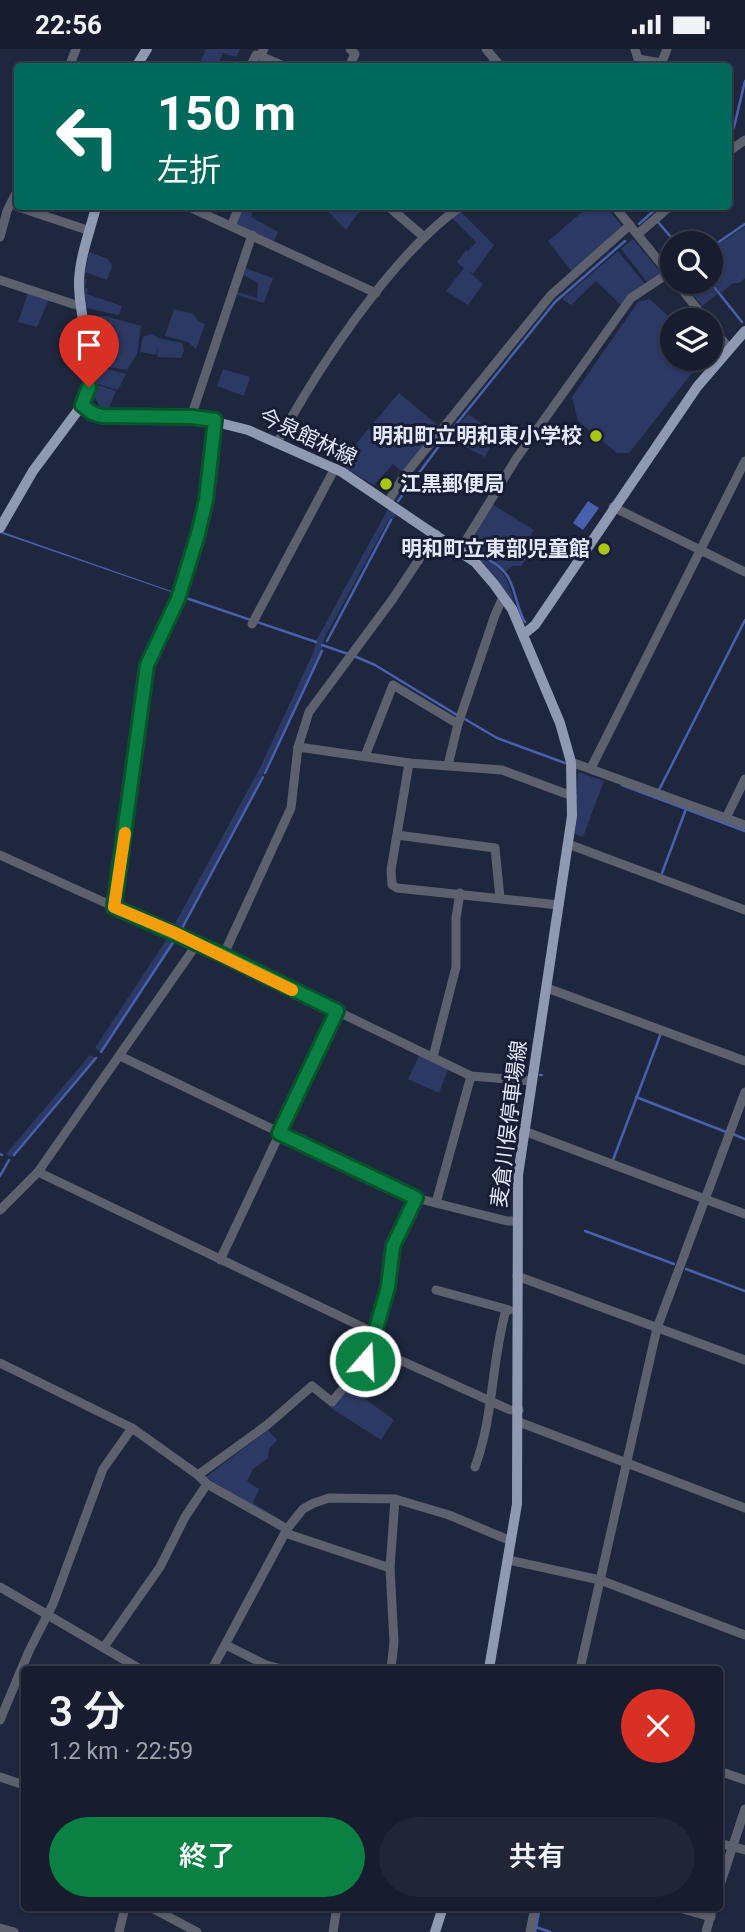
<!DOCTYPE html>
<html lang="ja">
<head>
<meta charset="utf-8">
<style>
	body { margin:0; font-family:Roboto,"Noto Sans JP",sans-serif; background:#202636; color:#f1f3f6; height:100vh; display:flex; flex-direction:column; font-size:26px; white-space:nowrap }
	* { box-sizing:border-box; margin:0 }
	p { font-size:23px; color:#9ea2aa }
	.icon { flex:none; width:38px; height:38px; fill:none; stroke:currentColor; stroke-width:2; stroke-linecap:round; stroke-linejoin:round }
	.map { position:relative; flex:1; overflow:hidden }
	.panel { position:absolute; left:21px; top:1617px; width:702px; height:245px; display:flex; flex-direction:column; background:#171d2e; border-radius:7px; box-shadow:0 2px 5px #0004,0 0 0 2px #363b4a }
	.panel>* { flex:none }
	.hud { position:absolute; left:14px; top:14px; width:718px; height:147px; border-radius:7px; box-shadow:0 2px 5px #0004,0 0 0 2px #363b4a; background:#00695c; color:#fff; overflow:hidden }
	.fabs { position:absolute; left:660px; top:182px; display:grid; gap:14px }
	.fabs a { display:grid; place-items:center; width:63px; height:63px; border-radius:50%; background:#171d2e; box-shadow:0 2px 5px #0004,0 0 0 2px #363b4a; font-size:35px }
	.pin { position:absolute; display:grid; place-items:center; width:60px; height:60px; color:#fff; margin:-72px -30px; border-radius:50% 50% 50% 0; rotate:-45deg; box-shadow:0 0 7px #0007 }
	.pin .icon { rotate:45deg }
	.me { position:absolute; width:77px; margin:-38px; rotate:19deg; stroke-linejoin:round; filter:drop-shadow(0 0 5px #0008) }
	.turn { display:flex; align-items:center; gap:24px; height:147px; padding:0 28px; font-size:32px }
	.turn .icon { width:91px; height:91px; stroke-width:2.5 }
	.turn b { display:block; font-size:49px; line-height:60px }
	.round { display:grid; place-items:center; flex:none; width:74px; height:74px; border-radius:37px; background:#202636 }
	.head { display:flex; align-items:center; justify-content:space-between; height:119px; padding:0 28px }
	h1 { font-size:42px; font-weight:600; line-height:52px }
	.cta { display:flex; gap:14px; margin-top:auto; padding:14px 28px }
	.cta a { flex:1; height:80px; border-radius:42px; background:#0b8043; color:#fff; font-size:28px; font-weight:600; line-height:80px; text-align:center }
	.cta a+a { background:#202636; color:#f1f3f6 }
	.status { display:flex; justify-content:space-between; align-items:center; height:49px; padding:0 35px; background:#171d2e; direction:ltr }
	.status svg { height:19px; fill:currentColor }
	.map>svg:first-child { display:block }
</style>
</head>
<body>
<div class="status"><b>22:56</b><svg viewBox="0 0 49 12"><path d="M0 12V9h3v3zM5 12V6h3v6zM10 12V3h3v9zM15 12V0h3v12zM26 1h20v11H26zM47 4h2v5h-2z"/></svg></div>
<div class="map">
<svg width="745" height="1883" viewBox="0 0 745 1883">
	<rect width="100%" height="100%" fill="#1f273e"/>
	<g fill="#2c3964">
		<path d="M206 0H239L240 1 236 8 223 4 217 17 207 16 199 17Z"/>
		<path d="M243 158H254L251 168 278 183 274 192 236 175Z"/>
		<path d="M324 158H354L359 163 346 181Z"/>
		<path d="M588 158H606L623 178 572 223 548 192Z"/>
		<path d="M460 162 494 196 473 225 466 220 483 235 468 256 446 242 464 219 457 213 466 201 468 202 476 193 452 169Z"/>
		<path d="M745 178V229L739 234H733L721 244 711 232V200Z"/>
		<path d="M633 190 662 225 648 234 621 200Z"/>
		<path d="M618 202 645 235 621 256 596 232 571 256 562 250Z"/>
		<path d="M89 203 108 210 112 217 107 231 85 223Z"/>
		<path d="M245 219 273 229 264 254 234 245 235 242 257 249 258 234 242 225Z"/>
		<path d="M84 230H87L85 238 88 240 87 245 122 257 119 266 86 259Z"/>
		<path d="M683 233H707L717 245 702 257Z"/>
		<path d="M28 244 49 250 37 278 18 273Z"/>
		<path d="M649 250 673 271 672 310H703L629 404H617L578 372 572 348 638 253Z"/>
		<path d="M174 260 193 265 198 272 205 275 196 300 188 293 165 287Z"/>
		<path d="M89 267H105L141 277 137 305 127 321 97 316Z"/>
		<path d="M152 285 158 289 182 294 184 302 181 309 157 308 158 298 156 306 140 303 143 288Z"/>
		<path d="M98 317 126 325 118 341 95 334Z"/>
		<path d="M223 320 250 328 244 347 217 337Z"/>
		<path d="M95 335 116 342 109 359H101C95 350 93 346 95 335Z"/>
		<path d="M399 344 440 378 403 424 393 415 374 436 339 415Z"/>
		<path d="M468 365 496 385 485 408 448 389Z"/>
		<path d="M492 455 534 481 522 499 530 504 521 517H513L506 522 491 511 468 500C501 521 505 517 515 557L489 521 466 499Z"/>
		<path d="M388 460 396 465 393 471 389 470 325 588 321 603 250 752 179 883 172 880 261 717 314 602 316 592Z"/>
		<path d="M578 723 604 732 583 788 575 785Z"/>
		<path d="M169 887 175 890 100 1002 95 999Z"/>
		<path d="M420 1005 448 1020 439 1044 408 1030Z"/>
		<path d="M90 1006 95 1009 11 1108 6 1105Z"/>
		<path d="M349 1338 394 1371 381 1391 331 1359Z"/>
		<path d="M268 1381 277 1391 269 1400 268 1409 253 1420 247 1432 259 1440 253 1454 281 1471 279 1474 206 1428Z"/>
	</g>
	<g fill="#4960ad">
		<path d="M588 452 599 459 583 481 573 474Z"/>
		<path d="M0 482 174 543V544L0 484Z"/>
	</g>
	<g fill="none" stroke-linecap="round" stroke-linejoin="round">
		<g stroke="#4960ad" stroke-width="2.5">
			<path d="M484 18 489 13"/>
			<path d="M728 89 734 78 745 32"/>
			<path d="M658 173 676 194"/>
			<path d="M639 175 658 158"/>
			<path d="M710 199 745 175"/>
			<path d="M710 233 742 273"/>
			<path d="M398 452 445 389 555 253 625 192"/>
			<path d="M468 500C481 507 497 513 506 525 516 538 516 559 525 573"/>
			<path d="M183 548 316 593"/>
			<path d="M327 592 391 471"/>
			<path d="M322 596 348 605"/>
			<path d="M354 607 375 616 457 666"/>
			<path d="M463 669 497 689 565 714"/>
			<path d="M265 724 322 602"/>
			<path d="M622 736 745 782"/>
			<path d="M655 749 745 571"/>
			<path d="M662 824 686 760"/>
			<path d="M180 883 263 728"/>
			<path d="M101 1003 176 889"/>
			<path d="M540 1026H542"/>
			<path d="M636 1048 726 1083"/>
			<path d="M733 1085 745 1090"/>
			<path d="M0 1105 2 1106"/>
			<path d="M14 1106 96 1009"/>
			<path d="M613 1111 661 984"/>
			<path d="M0 1127 9 1111"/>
			<path d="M585 1182 674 1215"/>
			<path d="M686 1220 745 1242"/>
			<path d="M536 1878 550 1883"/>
			<path d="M535 1883 540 1858"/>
		</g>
		<g stroke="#5d616d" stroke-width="9">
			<path d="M264 0 260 7 286 18"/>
			<path d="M486 0 501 18"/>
			<path d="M635 0 638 10 661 14"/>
			<path d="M69 18 76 0"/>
			<path d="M250 18 256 6 260 7"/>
			<path d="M349 18 355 5 350 0"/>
			<path d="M660 18 667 0"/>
			<path d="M728 103 745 91"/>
			<path d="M18 158 90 182"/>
			<path d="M189 158 376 244"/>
			<path d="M389 158 424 188"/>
			<path d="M615 158 671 227"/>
			<path d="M231 177 239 158"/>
			<path d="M638 185 669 158"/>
			<path d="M0 188 7 162 18 140"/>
			<path d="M0 231 73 255 81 256"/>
			<path d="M676 233 706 271"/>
			<path d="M710 277 729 299"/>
			<path d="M191 368 252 186"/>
			<path d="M287 375 346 400"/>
			<path d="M277 394C285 378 295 363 304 347 341 286 402 199 460 158"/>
			<path d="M388 453 404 427 551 246 630 176"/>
			<path d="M613 458 745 523"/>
			<path d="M460 501 516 410 631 249 669 224"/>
			<path d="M252 575 335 419"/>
			<path d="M298 698 409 714 502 721 572 747"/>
			<path d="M365 707 393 636 458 675"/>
			<path d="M571 713 745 776"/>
			<path d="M409 714 391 821 392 836 397 839 559 856"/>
			<path d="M448 716 458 675 495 566 503 548"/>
			<path d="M591 719 745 412"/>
			<path d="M726 769 745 730"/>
			<path d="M397 786 495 799 500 849"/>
			<path d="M568 795 745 861"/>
			<path d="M0 806 223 907 471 1027 532 1032"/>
			<path d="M114 857 147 616 178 550 198 485 206 451 215 371"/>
			<path d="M223 907 291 759 298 698 309 663 392 551 436 485"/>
			<path d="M547 939 745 1012"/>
			<path d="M120 1007 416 1149 507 1172H517"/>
			<path d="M433 1008 456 918V869L460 844"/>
			<path d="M524 1082 745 1165"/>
			<path d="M38 1123 375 1284"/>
			<path d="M416 1149 393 1197 388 1238 371 1298 510 1361H519"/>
			<path d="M436 1154 471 1027"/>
			<path d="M0 1161 38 1123 197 895"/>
			<path d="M220 1211 337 963"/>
			<path d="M517 1227 745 1311"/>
			<path d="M436 1241 509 1261"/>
			<path d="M0 1314 132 1379 198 1426 207 1435 287 1480"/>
			<path d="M519 1373 745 1459"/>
			<path d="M475 1418C494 1367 491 1313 506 1261"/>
			<path d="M198 1426 267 1376 312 1337 332 1353 365 1312 371 1298"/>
			<path d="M285 1484 390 1519"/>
			<path d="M508 1511 600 1531 745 1586"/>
			<path d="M0 1538 140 1620"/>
			<path d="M226 1596 266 1616 282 1620"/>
			<path d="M104 1598 160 1518 185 1468 207 1435"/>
			<path d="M212 1620 287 1480 303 1460 314 1454 329 1449 395 1450 449 1466 511 1492"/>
			<path d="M391 1620 394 1593 390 1519 395 1450"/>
			<path d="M580 1620 657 1279 745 1043"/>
			<path d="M0 1671 29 1602 53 1555 103 1420 132 1379"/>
			<path d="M719 1722 745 1731"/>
			<path d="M0 1728 24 1736"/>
			<path d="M719 1794 745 1801"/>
			<path d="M719 1839 745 1760"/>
			<path d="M150 1858 197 1883"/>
			<path d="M676 1858 711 1868"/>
			<path d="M0 1879 14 1883"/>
			<path d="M119 1883 125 1858"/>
			<path d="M333 1883 337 1858"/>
			<path d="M530 1883 535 1858"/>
			<path d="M706 1883 713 1858"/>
		</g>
		<g stroke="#9099b2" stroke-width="10">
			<path d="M136 18 147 0"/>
			<path d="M82 356 92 364 102 367 200 369 248 381 342 423 475 513 494 535 512 560 560 674 571 713 572 767 518 1126 517 1455 489 1620"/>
			<path d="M0 479 33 422 82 356C101 315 78 275 79 232 80 207 90 182 96 158"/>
			<path d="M524 585 535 576 697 338 745 282"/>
			<path d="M435 1883 443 1858"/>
		</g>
	</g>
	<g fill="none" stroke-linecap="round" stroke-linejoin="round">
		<g stroke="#07532c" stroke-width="18">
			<path id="route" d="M89 338 82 356 92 364 102 367 191 368 215 371 206 451 198 485 178 550 147 616 114 858 223 906 337 962 279 1084 416 1149 393 1197 388 1238 371 1297 365 1312"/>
		</g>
		<use href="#route" stroke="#0b8043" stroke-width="12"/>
		<path stroke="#f59e0b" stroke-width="12" d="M125 784 114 858 173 883 292 941"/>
	</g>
	<g fill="#abc615" stroke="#161d34" stroke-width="2.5">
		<circle cx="596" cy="387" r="7"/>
		<circle cx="386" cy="435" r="7"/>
		<circle cx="604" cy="500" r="7"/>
	</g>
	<g text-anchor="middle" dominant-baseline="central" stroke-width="6" stroke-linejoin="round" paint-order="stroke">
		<g font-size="21" font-weight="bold" fill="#e3e9f9" stroke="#161d34" text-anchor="end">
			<text x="582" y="387">明和町立明和東小学校</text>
			<text x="400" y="435" text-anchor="start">江黒郵便局</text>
			<text x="590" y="500">明和町立東部児童館</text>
		</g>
		<g font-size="21" fill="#e3e9f9" stroke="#161d34">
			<text transform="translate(308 388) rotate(25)">今泉館林線</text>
			<text transform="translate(509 1075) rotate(-83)">麦倉川俣停車場線</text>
		</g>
	</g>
</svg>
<div class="fabs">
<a><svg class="icon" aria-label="search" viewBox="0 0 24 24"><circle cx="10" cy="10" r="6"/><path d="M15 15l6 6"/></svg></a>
<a><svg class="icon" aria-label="layers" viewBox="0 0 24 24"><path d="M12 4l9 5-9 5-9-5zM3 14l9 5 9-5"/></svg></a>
</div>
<div class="pin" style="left:89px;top:338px;background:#d93025"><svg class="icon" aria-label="arrive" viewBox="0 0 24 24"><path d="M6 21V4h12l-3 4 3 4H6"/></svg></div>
<svg class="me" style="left:365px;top:1312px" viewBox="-20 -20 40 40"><circle r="17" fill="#0b8043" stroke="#fff" stroke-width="3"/><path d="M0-11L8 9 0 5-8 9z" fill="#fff"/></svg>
<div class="hud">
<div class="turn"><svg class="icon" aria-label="left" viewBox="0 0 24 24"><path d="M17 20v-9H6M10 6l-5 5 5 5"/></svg><div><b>150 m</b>左折</div></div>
</div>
<section class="panel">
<div class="head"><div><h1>3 分</h1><p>1.2 km · 22:59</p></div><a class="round" style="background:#d93025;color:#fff"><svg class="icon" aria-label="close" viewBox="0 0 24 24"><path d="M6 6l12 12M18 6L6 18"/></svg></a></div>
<div class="cta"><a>終了</a><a>共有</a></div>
</section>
</div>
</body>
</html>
